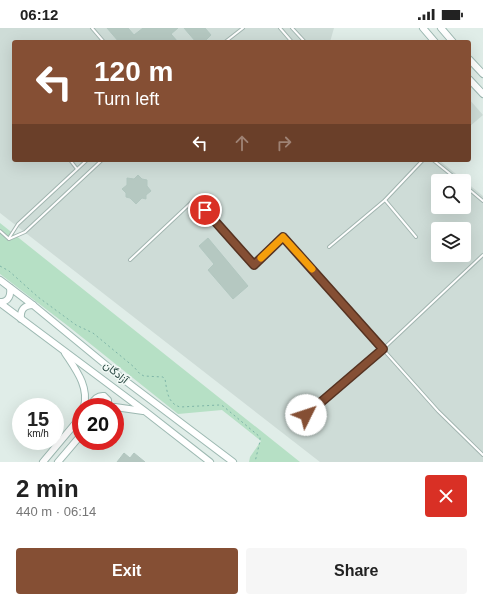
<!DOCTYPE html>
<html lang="en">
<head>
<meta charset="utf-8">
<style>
	body { margin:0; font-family:Arial,Vazirmatn,sans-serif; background:#f6f6f6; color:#222; height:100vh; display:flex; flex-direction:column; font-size:15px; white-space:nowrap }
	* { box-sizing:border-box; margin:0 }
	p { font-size:13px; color:#767676 }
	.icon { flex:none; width:22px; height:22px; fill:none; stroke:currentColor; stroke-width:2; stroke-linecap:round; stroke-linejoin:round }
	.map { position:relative; height:434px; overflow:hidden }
	.sheet { display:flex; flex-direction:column; background:#fff; flex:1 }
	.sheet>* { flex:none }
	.hud { position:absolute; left:12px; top:12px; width:459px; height:122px; border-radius:4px; box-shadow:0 4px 16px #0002; background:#854f34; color:#fff; overflow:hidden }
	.tools { position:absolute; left:431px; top:146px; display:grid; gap:8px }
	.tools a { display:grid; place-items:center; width:40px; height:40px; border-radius:4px; background:#fff; box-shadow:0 4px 16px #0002; font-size:20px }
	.speed { position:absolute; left:12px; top:370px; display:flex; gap:8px; font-size:20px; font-weight:700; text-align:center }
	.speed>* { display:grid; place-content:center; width:52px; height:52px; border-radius:50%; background:#fff; box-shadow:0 4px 16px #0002; line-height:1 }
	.speed small { font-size:10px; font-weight:400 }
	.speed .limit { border:6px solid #d22; background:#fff; color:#111 }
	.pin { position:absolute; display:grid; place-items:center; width:34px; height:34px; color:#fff; margin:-17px; border:2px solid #fff; border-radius:50%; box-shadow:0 1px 4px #0007 }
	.me { position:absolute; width:44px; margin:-22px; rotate:49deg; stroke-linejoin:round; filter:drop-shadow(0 0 3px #0008) }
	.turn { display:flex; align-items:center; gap:14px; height:84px; padding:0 16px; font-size:18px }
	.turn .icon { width:52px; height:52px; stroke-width:2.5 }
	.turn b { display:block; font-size:28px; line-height:34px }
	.lanes { display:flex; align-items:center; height:38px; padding:0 16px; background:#0003; justify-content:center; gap:20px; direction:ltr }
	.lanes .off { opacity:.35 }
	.round { display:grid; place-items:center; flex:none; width:42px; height:42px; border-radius:4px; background:#f6f6f6 }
	.overview { display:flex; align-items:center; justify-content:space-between; height:68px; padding:0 16px }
	h1 { font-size:24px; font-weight:700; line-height:30px }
	.action { display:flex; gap:8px; margin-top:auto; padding:8px 16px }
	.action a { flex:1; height:46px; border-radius:4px; background:#854f34; color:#fff; font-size:16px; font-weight:700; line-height:46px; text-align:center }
	.action a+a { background:#f6f6f6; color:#222 }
	.status { display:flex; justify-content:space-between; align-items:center; height:28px; padding:0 20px; background:#fff; direction:ltr }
	.status svg { height:11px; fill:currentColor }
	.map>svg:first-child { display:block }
</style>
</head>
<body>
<div class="status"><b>06:12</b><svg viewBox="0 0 49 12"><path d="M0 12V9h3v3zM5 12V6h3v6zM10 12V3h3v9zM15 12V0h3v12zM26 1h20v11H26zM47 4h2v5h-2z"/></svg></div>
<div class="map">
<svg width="483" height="434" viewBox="0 0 483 434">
	<rect width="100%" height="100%" fill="#e0ede8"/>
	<g fill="#cedcd7" fill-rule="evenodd">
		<path d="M0 0H334L330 14H14V132H439L483 168V434H320L0 185ZM438 153H464V179H438ZM438 201H464V227H438Z"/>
		<path d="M469 71 483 87 469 99Z"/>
	</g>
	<path fill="#b6e0c5" d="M0 195 300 434H249L250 429 261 413 222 382 178 386 68 298 0 246Z"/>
	<g fill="#b5c8c1" stroke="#b2c7c0">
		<path d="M107 0H128L134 7 143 0H178L171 6 178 14H119Z"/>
		<path d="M184 0H205L211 7 204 14H196Z"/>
		<path d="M138 147 142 151 147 152V158L151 163 146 167V171L142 170 136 176 130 170 126 169V165L122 161 127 157V150L134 151Z"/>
		<path d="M208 210 248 258 233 271 208 242 214 236 199 218Z"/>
		<path d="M124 425 130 430 134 425 145 434H117Z"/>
	</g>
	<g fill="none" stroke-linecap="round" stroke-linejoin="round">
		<g stroke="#a2b5b0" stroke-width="4">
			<g id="lane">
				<path d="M92 0 104 14"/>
				<path d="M280 0 292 14"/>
				<path d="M292 0 305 14"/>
				<path d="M225 14 243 0"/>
				<path d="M70 132 77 141"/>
				<path d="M433 132 459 153"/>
				<path d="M464 157 483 173"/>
				<path d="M385 172 416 209"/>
				<path d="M0 203 9 211"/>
				<path d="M9 210 18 196 87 132"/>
				<path d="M9 211 25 204 102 132"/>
				<path d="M329 219 385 172 423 132"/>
				<path d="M130 232 195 171 253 237 283 209 438 383 483 427"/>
				<path d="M306 387 383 321 483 227"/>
			</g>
		</g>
		<g stroke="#9db9b2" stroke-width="8">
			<g id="secondary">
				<path d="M423 0 435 14"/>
				<path d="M441 0 453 14"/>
				<path d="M469 31 483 46"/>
				<path d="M469 51 483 66"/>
				<path d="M0 252 33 277 123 351 233 434"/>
				<path d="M0 274C9 274 11 267 10 260"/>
				<path d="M0 275 146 384 210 434"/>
				<path d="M21 291C20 282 24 277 33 277"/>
				<path d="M65 325C76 342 89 358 84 379"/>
				<path d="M89 379C93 374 96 367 104 368L108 372V376L105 379"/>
				<path d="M115 379 143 383"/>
				<path d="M43 434 79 391 81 387"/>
				<path d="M58 434 81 407"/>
			</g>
		</g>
		<path stroke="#7db4a7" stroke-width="1" stroke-dasharray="2 3" stroke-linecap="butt" d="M0 238 9 243 38 269 76 297 93 305 134 339 140 346 144 348 163 349 165 351C167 362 167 375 180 379L219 377 223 378 260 409V413L255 434"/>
		<use href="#lane" stroke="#fff" stroke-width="2"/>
		<use href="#secondary" stroke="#fff" stroke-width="6"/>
	</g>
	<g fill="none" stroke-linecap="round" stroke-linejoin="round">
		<g stroke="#563322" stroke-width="10">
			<path id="route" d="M205 182 254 237 283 209 383 321 306 387"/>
		</g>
		<use href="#route" stroke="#854f34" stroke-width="7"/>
		<path stroke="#f59e0b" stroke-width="7" d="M261 230 283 209 312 241"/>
	</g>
	<g text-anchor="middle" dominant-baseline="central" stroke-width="3" stroke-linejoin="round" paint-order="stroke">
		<g font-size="11" fill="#1f3f39" stroke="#f1f9f5">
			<text transform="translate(116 344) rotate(39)">آزادگان</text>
		</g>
	</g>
</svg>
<div class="tools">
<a><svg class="icon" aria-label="search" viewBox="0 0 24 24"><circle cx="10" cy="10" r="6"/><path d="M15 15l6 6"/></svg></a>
<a><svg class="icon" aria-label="layers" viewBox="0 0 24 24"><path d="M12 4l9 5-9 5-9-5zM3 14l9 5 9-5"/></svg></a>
</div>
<div class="speed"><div>15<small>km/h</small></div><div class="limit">20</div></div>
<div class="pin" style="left:205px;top:182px;background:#d93025"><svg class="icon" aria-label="arrive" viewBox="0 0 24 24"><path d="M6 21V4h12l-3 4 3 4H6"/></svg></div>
<svg class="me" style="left:306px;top:387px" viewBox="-20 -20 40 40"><circle r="19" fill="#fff"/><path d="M0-13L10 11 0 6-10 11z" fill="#854f34"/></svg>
<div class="hud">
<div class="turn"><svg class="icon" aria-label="left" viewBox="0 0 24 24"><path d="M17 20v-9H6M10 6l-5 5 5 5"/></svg><div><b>120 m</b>Turn left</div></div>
<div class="lanes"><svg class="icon" aria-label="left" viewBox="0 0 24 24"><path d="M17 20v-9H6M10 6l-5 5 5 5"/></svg><svg class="icon off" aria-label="ahead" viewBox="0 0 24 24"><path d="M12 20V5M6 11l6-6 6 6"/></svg><svg class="icon off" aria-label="right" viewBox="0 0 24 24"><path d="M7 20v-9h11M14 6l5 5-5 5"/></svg></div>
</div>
</div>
<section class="sheet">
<div class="overview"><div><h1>2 min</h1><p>440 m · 06:14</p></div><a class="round" style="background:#d93025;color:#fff"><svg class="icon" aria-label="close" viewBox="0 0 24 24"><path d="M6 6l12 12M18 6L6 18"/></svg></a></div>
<div class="action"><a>Exit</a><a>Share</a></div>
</section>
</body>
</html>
